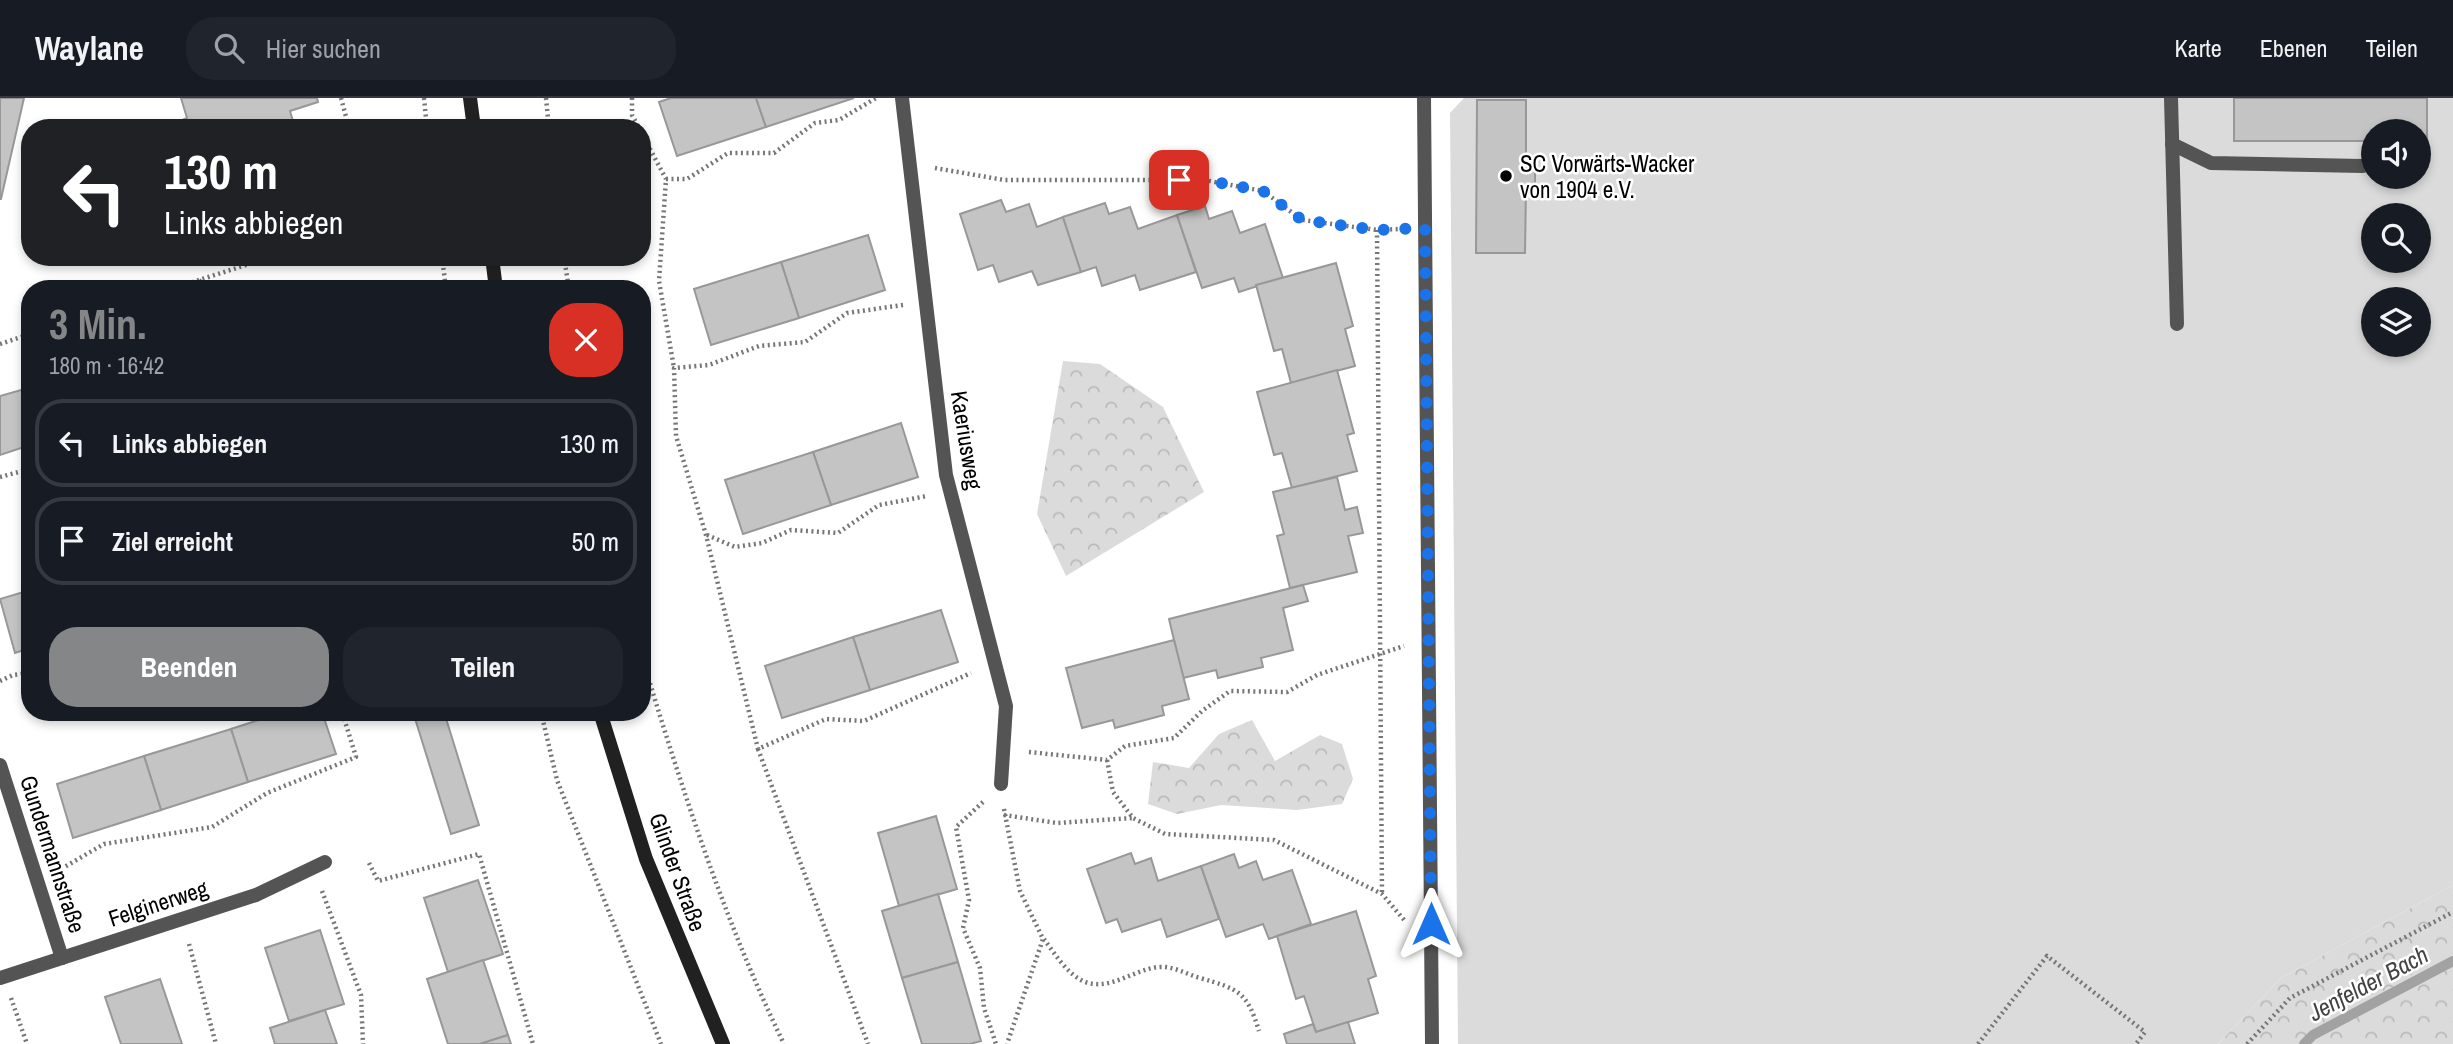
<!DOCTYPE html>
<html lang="de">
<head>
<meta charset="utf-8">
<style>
	body { margin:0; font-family:"Archivo Narrow",sans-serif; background:#20242c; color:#f1f3f6; height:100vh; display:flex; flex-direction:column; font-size:26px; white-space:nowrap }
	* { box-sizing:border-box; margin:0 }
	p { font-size:23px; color:#9ea1a6 }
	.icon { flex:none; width:38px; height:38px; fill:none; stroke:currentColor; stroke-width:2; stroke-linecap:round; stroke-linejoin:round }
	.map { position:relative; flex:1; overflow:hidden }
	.panel { position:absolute; left:21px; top:182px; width:630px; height:441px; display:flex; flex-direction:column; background:#171b24; border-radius:28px; box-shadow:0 4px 10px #0003 }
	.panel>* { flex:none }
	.banner { position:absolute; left:21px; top:21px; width:630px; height:147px; border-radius:28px; box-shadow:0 4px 10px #0003; background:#202124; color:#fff; overflow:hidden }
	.buttons { position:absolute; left:2361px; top:21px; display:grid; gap:14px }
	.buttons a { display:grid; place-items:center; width:70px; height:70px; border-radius:50%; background:#171b24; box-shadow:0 4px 10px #0003; font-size:35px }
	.pin { position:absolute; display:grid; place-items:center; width:60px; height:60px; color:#fff; margin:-30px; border-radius:14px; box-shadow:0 4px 10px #0006 }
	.me { position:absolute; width:77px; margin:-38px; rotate:0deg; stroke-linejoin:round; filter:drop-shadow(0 0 5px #0008) }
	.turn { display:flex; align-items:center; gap:24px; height:147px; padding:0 28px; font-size:32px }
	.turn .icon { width:91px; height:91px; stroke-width:2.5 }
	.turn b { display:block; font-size:49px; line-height:60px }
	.round { display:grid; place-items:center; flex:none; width:74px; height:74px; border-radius:28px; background:#20242c }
	.summary { display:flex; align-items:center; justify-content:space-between; height:119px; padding:0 28px }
	h1 { font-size:42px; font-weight:700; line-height:52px; color:#858687 }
	.cta { display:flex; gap:14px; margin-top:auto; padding:14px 28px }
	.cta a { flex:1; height:80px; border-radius:28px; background:#858687; color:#fff; font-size:28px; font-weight:700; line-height:80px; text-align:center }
	.cta a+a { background:#20242c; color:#f1f3f6 }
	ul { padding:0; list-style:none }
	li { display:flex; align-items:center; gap:21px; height:88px; margin:0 14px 10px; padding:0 14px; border:4px solid #363941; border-radius:28px }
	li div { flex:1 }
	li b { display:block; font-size:26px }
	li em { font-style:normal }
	header { display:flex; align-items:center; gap:42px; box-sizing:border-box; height:98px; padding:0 35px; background:#171b24; border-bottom:2px solid #363941 }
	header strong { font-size:33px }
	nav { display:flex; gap:38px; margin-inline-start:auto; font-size:24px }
	.search { width:490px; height:63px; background:#20242c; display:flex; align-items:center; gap:18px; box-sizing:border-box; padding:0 24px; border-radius:28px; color:#9ea1a6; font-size:26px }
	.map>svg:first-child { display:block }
</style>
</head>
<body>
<header>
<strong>Waylane</strong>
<div class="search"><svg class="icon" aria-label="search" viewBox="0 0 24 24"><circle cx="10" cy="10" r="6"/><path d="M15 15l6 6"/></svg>Hier suchen</div>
<nav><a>Karte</a><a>Ebenen</a><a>Teilen</a></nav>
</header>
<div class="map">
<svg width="2453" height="946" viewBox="0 0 2453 946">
	<defs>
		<pattern id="forest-crowns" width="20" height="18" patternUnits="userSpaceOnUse" patternTransform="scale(1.75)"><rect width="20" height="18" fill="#dbdbdb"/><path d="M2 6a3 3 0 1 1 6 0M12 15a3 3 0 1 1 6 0" fill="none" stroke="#bababa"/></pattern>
	</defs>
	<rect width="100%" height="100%" fill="#fff"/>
	<g fill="url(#forest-crowns)">
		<path d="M1063 263 1100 266 1163 309 1204 394 1066 478 1037 416Z"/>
		<path d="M1252 622 1275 663 1320 637 1342 646 1353 681 1342 706 1297 712 1221 707 1177 716 1148 706 1153 664 1189 670 1219 636Z"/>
		<path d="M2453 787V946H2218L2281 880Z"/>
	</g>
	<path fill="#dbdbdb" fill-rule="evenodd" d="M1464 0H2453V787L2281 880 2218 946H1458L1450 15ZM2373 33H2418V79H2373ZM2373 117H2418V163H2373ZM2373 201H2418V247H2373Z"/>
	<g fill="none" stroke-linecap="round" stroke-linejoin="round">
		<path stroke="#a2a2a2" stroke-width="10" d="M2304 946 2313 937 2453 863"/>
	</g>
	<g fill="#c4c4c4" stroke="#989898" stroke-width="2">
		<path d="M0 0H24L1 101H0Z"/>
		<path d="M181 0H317L318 4 290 13 295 30H163L187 20Z"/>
		<path d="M671 0H756L766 29 677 58 659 4Z"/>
		<path d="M756 0H854L766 29Z"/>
		<path d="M2234 0H2427V43H2418V33H2373V43H2234Z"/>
		<path d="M1477 2H1526V69H1535V88H1526L1525 155H1476Z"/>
		<path d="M1001 102 1006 114 1029 106 1037 129 1063 119 1081 174 1038 187 1032 173 999 184 993 167 978 172 960 116Z"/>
		<path d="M1105 105 1109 116 1130 109 1138 131 1177 117 1196 174 1140 192 1135 177 1102 188 1096 169 1081 174 1063 119Z"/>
		<path d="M1205 108 1209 121 1232 113 1240 135 1265 126 1283 180 1239 194 1234 180 1202 190 1177 117Z"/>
		<path d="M868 137 885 192 799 220 781 164Z"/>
		<path d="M781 164 799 220 711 247 694 191Z"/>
		<path d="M1336 165 1353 228 1345 231 1355 268 1291 285 1282 251 1274 253 1256 187Z"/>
		<path d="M1337 272 1354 335 1347 337 1357 373 1292 390 1282 355 1274 357 1257 294Z"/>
		<path d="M28 290 30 347 0 357V298Z"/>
		<path d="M901 325 918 379 831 407 813 354Z"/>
		<path d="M813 354 831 407 743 436 725 382Z"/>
		<path d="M1337 379 1345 412 1357 409 1363 435 1348 438 1357 474 1290 490 1277 438 1284 436 1273 394Z"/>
		<path d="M1303 487 1308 503 1283 510 1293 552 1261 560 1263 569 1218 580 1216 572 1183 580 1169 521Z"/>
		<path d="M30 492V550L15 555 0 501Z"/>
		<path d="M941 512 958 564 870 592 853 539Z"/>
		<path d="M853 539 870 592 782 620 765 568Z"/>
		<path d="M1174 542 1189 601 1162 608 1164 617 1115 630 1113 622 1082 630 1066 570Z"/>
		<path d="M283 614H322L336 656 248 684 231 631Z"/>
		<path d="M413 614H444L479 727 451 736Z"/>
		<path d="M231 631 248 684 161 712 144 658Z"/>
		<path d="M144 658 161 712 73 740 57 686Z"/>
		<path d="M936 718 957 791 899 808 878 735Z"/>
		<path d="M1131 755 1135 766 1151 760 1158 783 1201 768 1219 821 1167 839 1161 821 1122 834 1117 821 1106 825 1087 771Z"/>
		<path d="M1234 756 1239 770 1256 763 1263 782 1292 772 1311 826 1269 841 1263 826 1226 839 1201 768Z"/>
		<path d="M478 782 503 856 448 874 424 800Z"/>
		<path d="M938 796 958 864 902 880 882 813Z"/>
		<path d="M1356 813 1376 878 1368 881 1378 915 1316 934 1304 898 1296 901 1277 838Z"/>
		<path d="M320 832 344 906 289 923 265 850Z"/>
		<path d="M483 862 508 937 480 946H448L427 881Z"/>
		<path d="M958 864 981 943 970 946H922L902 880Z"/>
		<path d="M160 881 182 946H121L105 899Z"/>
		<path d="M325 912 337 946H275L270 930Z"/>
		<path d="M1348 924 1355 946H1287L1284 936 1313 926 1316 934Z"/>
		<path d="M508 937 511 946H480Z"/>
	</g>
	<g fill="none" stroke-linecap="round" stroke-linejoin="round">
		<g stroke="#767676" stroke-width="4.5" stroke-dasharray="2 3.5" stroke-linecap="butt">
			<path d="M341 0 349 30"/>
			<path d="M424 0 427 30"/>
			<path d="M546 0 549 30"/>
			<path d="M632 0V17L639 30"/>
			<path d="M642 36 666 81 659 183 674 270"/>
			<path d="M935 70 1004 82H1204L1263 93 1302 122 1377 132 1400 131"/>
			<path d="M666 81H687L728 55H774L815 25 839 22 876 0"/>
			<path d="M1377 132 1382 796"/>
			<path d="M442 159 446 191"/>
			<path d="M564 159 569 191"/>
			<path d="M199 182 206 191"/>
			<path d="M171 191 271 159"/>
			<path d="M903 207 847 215 805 244 759 248 709 267 674 270 676 338 706 437 758 651 826 621 864 623 971 575"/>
			<path d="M0 246 30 236"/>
			<path d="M0 379 30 371"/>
			<path d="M707 437 735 449 762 445 791 432 838 435 879 407 927 398"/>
			<path d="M642 559C682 691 724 822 784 946"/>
			<path d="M0 583 13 577 30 575"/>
			<path d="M541 614 557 682 661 946"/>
			<path d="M758 651 868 946"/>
			<path d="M1029 654 1107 662 1125 648 1174 640 1202 613 1230 593 1287 594 1317 577 1404 548"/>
			<path d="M1107 662 1113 694 1133 720 1165 736 1274 742 1382 796 1405 823"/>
			<path d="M983 704 956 729 969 802 963 830 980 870 984 910 996 946"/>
			<path d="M1004 711 1020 793 1043 841 1007 946"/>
			<path d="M1004 717 1057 725 1132 720"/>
			<path d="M369 765 378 783 479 756 533 946"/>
			<path d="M61 771 104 746 212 729 267 695 356 659 342 614"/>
			<path d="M322 793 361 897 363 946"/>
			<path d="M1044 841C1054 855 1068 877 1085 884 1111 893 1134 871 1159 869 1174 868 1186 876 1200 880 1238 891 1247 893 1259 933"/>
			<path d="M189 846 216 946"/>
			<path d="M11 900 27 946"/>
			<path d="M1978 946 2047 858 2145 934 2136 946"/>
			<path d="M2247 946 2290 900 2453 814"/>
		</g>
		<g stroke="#545454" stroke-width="14">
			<path d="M2171 0 2177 226"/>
			<path d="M2172 46 2211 65 2363 68"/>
		</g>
		<g stroke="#545454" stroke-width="14">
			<path d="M902 0 946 377 1006 608 1001 686"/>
			<path d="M1424 0 1432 946"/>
			<path d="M0 667 62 860"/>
			<path d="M0 880 256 797 325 764"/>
		</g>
		<g stroke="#212121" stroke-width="14">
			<path d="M470 0 474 30"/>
			<path d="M492 159 496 191"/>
			<path d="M600 614 646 761 723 946"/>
		</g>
	</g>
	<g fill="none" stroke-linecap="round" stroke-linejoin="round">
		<path stroke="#1a73e8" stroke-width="12" stroke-dasharray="0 21.6" d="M1179 82H1204L1263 93 1302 122 1377 132 1425 130 1431 826"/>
	</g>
	<circle fill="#000" stroke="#fff" stroke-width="2.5" cx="1506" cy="78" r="7"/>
	<g text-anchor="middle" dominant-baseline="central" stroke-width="5" stroke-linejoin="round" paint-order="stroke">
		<g font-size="23" fill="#000" stroke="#fff" text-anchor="start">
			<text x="1520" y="65">SC Vorwärts-Wacker<tspan x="1520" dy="26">von 1904 e.V.</tspan></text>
		</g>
		<g font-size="23" fill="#000" stroke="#fff">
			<text transform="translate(967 342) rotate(81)">Kaeriusweg</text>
			<text transform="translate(53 756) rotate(72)">Gundermannstraße</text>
			<text transform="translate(678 774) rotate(70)">Glinder Straße</text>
			<text transform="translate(158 805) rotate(-18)">Felginerweg</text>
		</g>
		<g font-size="24" font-style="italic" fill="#434343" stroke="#fff">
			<text transform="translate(2368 885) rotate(-28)">Jenfelder Bach</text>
		</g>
	</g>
</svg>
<div class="buttons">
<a><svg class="icon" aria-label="sound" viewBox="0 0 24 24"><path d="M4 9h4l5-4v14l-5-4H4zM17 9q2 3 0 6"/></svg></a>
<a><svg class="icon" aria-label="search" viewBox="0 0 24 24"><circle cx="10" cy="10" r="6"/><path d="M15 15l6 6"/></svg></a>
<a><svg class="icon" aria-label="layers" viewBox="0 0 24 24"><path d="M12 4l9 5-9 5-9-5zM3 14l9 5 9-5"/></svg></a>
</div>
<div class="pin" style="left:1179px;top:82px;background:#d93025"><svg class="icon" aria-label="arrive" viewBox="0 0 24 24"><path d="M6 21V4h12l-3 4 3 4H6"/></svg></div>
<svg class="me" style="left:1431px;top:826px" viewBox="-20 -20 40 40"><path d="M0-17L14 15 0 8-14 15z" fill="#1a73e8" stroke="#fff" stroke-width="4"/></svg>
<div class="banner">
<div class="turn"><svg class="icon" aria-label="left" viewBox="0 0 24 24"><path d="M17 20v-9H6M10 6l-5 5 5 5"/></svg><div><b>130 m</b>Links abbiegen</div></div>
</div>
<section class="panel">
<div class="summary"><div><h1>3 Min.</h1><p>180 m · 16:42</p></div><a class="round" style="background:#d93025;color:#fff"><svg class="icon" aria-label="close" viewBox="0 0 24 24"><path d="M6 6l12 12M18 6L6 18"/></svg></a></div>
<ul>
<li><svg class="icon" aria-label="left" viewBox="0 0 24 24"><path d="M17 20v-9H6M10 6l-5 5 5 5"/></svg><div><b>Links abbiegen</b></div><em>130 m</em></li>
<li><svg class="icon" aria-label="arrive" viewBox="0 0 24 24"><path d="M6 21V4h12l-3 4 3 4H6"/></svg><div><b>Ziel erreicht</b></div><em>50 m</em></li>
</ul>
<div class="cta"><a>Beenden</a><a>Teilen</a></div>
</section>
</div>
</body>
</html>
